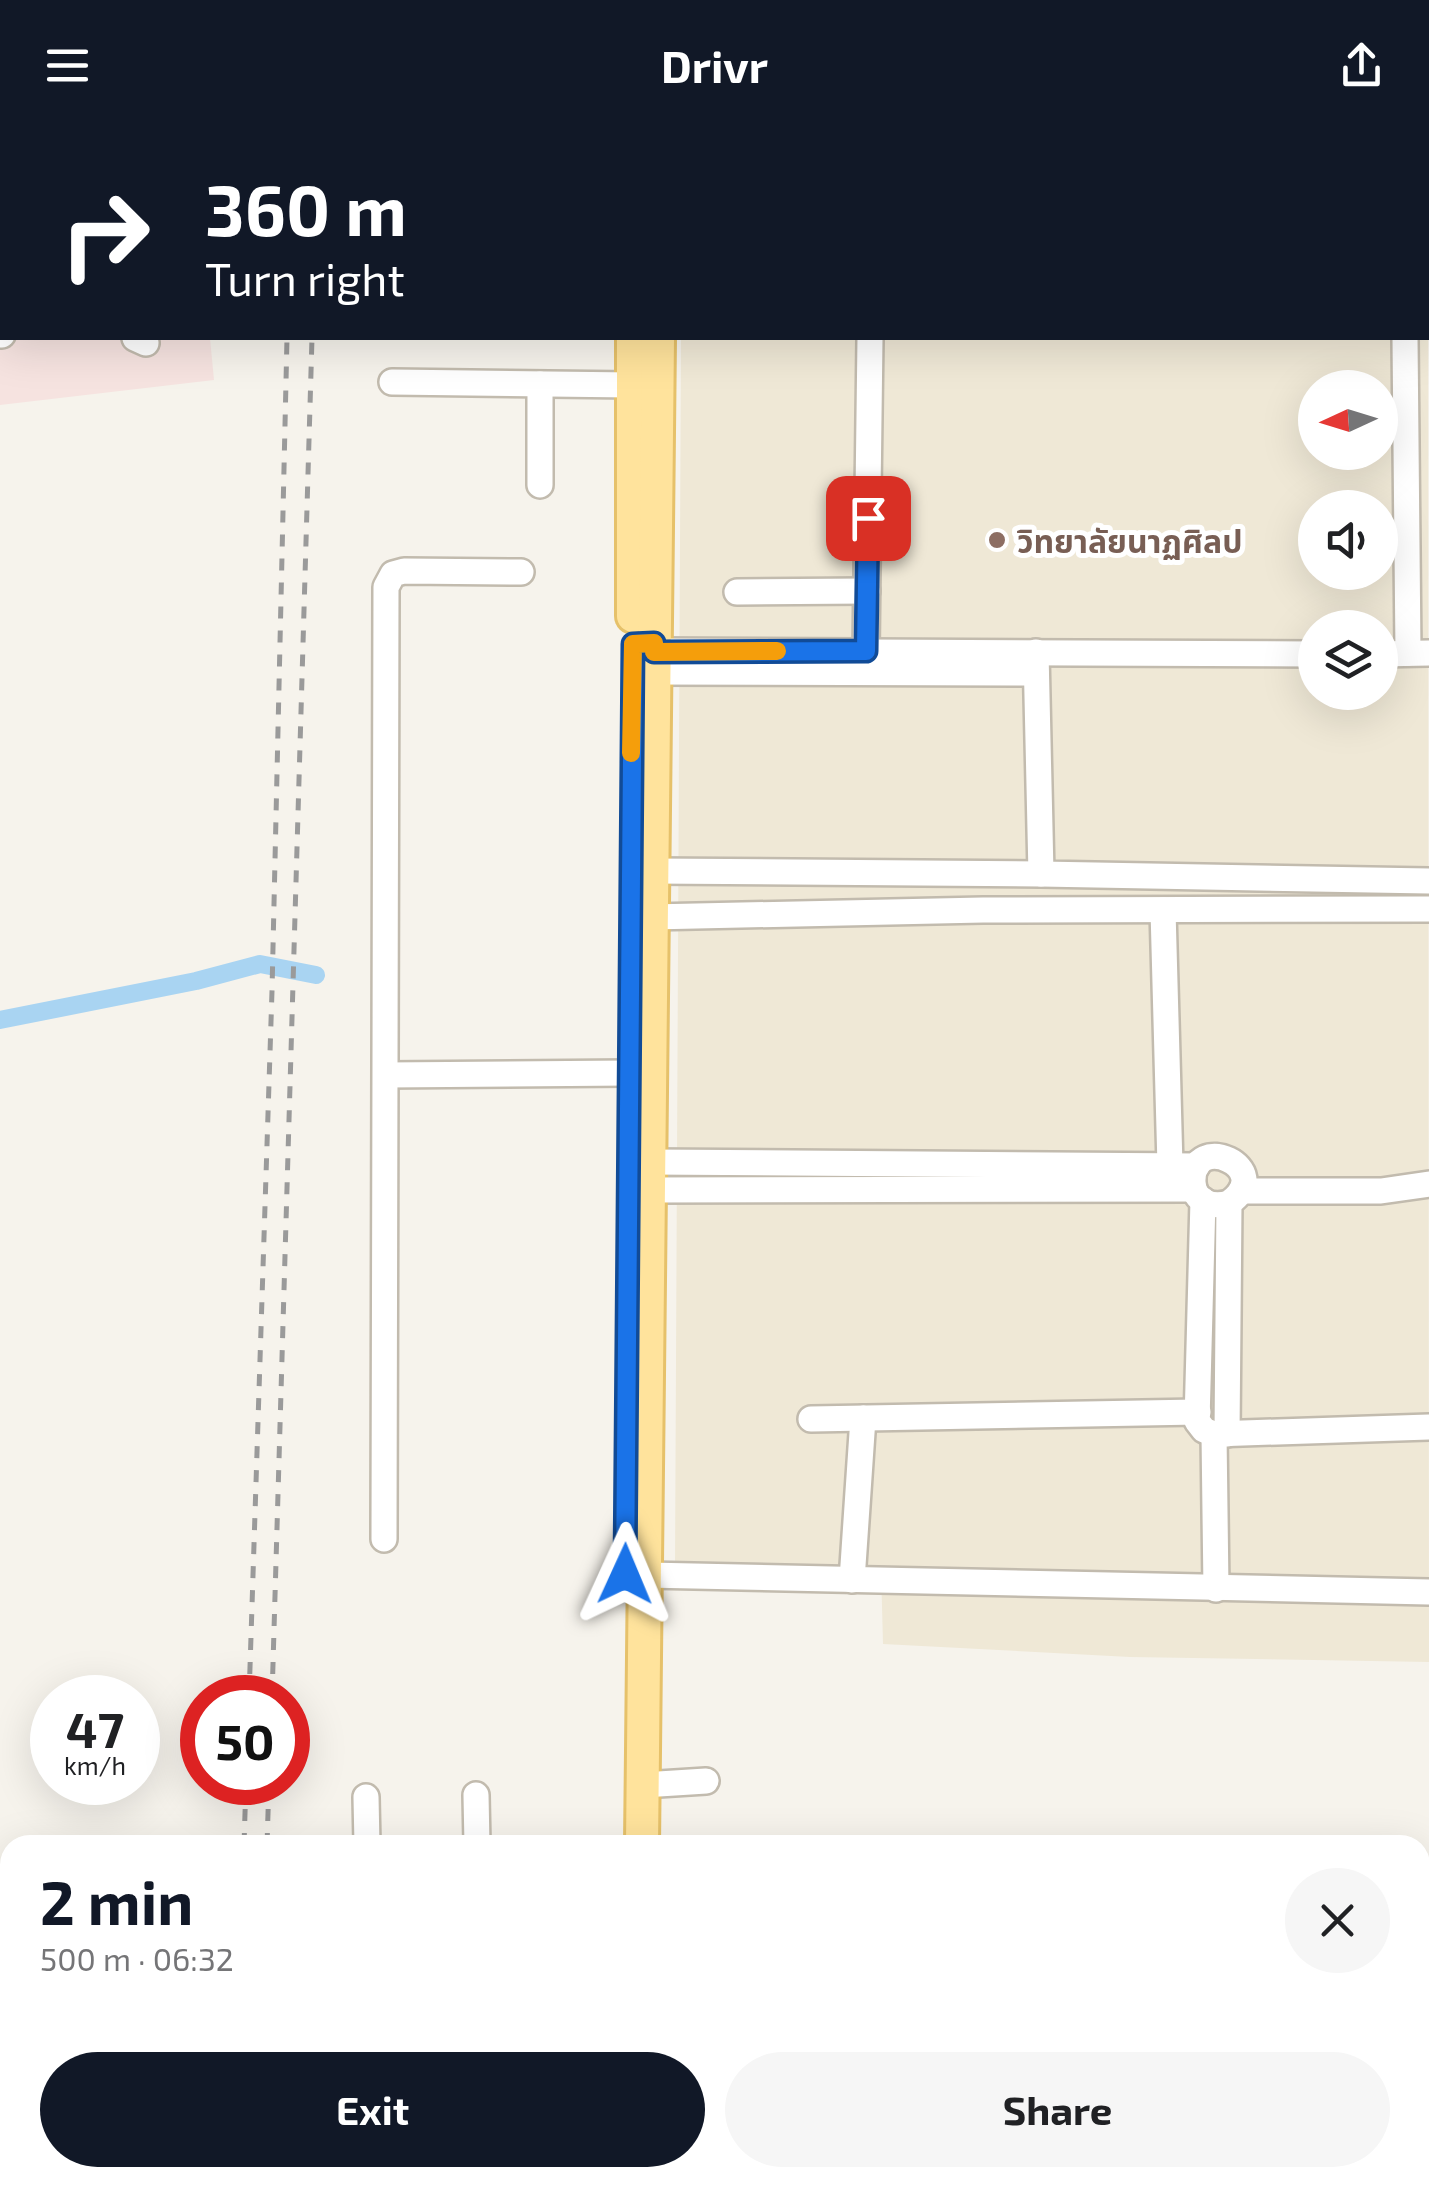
<!DOCTYPE html>
<html lang="en">
<head>
<meta charset="utf-8">
<style>
	body { margin:0; font-family:"Exo 2","Noto Sans Thai",sans-serif; background:#f6f6f6; color:#202124; height:100vh; display:flex; flex-direction:column; font-size:38px; white-space:nowrap }
	* { box-sizing:border-box; margin:0 }
	p { font-size:32px; color:#757577 }
	.icon { flex:none; width:55px; height:55px; fill:none; stroke:currentColor; stroke-width:2; stroke-linecap:round; stroke-linejoin:round }
	.map { position:relative; flex:1; overflow:hidden }
	.panel { position:absolute; left:0px; top:1705px; width:1430px; height:352px; display:flex; flex-direction:column; background:#fff; border-radius:30px 30px 0 0; box-shadow:0 10px 40px #0002 }
	.panel>* { flex:none }
	.banner { position:absolute; left:0px; top:0px; width:1430px; height:210px; box-shadow:0 10px 40px #0002; background:#111827; color:#fff; overflow:hidden }
	.needle { width:65px; rotate:266deg }
	.buttons { position:absolute; left:1298px; top:240px; display:grid; gap:20px }
	.buttons a { display:grid; place-items:center; width:100px; height:100px; border-radius:50%; background:#fff; box-shadow:0 10px 40px #0002; font-size:50px }
	.speed { position:absolute; left:30px; top:1545px; display:flex; gap:20px; font-size:50px; font-weight:700; text-align:center }
	.speed>* { display:grid; place-content:center; width:130px; height:130px; border-radius:50%; background:#fff; box-shadow:0 10px 40px #0002; line-height:1 }
	.speed small { font-size:25px; font-weight:400 }
	.speed .limit { border:15px solid #d22; background:#fff; color:#111 }
	.pin { position:absolute; display:grid; place-items:center; width:85px; height:85px; color:#fff; margin:-42px; border-radius:20px; box-shadow:0 5px 15px #0006 }
	.me { position:absolute; width:110px; margin:-55px; rotate:1deg; stroke-linejoin:round; filter:drop-shadow(0 0 8px #0008) }
	.turn { display:flex; align-items:center; gap:35px; height:210px; padding:0 40px; font-size:45px }
	.turn .icon { width:130px; height:130px; stroke-width:2.5 }
	.turn b { display:block; font-size:70px; line-height:85px }
	.round { display:grid; place-items:center; flex:none; width:105px; height:105px; border-radius:52px; background:#f6f6f6 }
	.summary { display:flex; align-items:center; justify-content:space-between; height:170px; padding:0 40px }
	h1 { font-size:60px; font-weight:700; line-height:75px; color:#111827 }
	.action { display:flex; gap:20px; margin-top:auto; padding:20px 40px }
	.action a { flex:1; height:115px; border-radius:60px; background:#111827; color:#fff; font-size:40px; font-weight:700; line-height:115px; text-align:center }
	.action a+a { background:#f6f6f6; color:#202124 }
	header { display:flex; justify-content:space-between; align-items:center; height:130px; padding:0 40px; background:#111827; color:#fff; font-size:45px; font-weight:700 }
	.map>svg:first-child { display:block }
</style>
</head>
<body>
<header><svg class="icon" aria-label="menu" viewBox="0 0 24 24"><path d="M4 6h16M4 12h16M4 18h16"/></svg>Drivr<svg class="icon" aria-label="share" viewBox="0 0 24 24"><path d="M12 15V3M7 8l5-5 5 5M5 13v7h14v-7"/></svg></header>
<div class="map">
<svg width="1429" height="2056" viewBox="0 0 1429 2056">
	<rect width="100%" height="100%" fill="#f6f3ec"/>
	<path fill="#eae5da" d="M1111 2048H1221L1253 2051 1254 2056H1110Z"/>
	<path fill="#efe8d6" fill-rule="evenodd" d="M1428 44 1429 1532 1130 1527 883 1514 881 1439 675 1436 681 208H1428ZM1315 258H1380V322H1315ZM1315 378H1380V442H1315ZM1315 498H1380V562H1315Z"/>
	<path fill="#f6e3e0" d="M0 0H116L2 2V208H210L214 250 0 275Z"/>
	<g fill="none" stroke-linecap="round" stroke-linejoin="round">
		<path stroke="#a9d4f2" stroke-width="18" d="M0 890 196 851 260 834 316 845"/>
		<path stroke="#d4d0c8" stroke-width="25" stroke-dasharray="25 12" stroke-linecap="butt" d="M1219 2048 1220 2056"/>
		<g stroke="#c2bbae" stroke-width="30">
			<g id="minor">
				<path d="M166 0V2"/>
				<path d="M102 2V0"/>
				<path d="M1428 56H1429"/>
				<path d="M0 177H2"/>
				<path d="M0 205H2"/>
				<path d="M135 208 146 213"/>
				<path d="M1405 208 1408 523"/>
				<path d="M392 252 632 255"/>
				<path d="M540 355V254"/>
				<path d="M737 462 867 461"/>
				<path d="M654 521 1315 524"/>
				<path d="M866 521 870 208"/>
				<path d="M1036 522 1041 744 1429 751"/>
				<path d="M1380 524 1429 523"/>
				<path d="M654 542 1036 543"/>
				<path d="M652 741 1041 744"/>
				<path d="M1163 780 1170 1036"/>
				<path d="M651 787 983 780 1429 779"/>
				<path d="M386 945 629 943"/>
				<path d="M649 1032 1197 1036"/>
				<path d="M649 1060 1194 1059"/>
				<path d="M1241 1061H1381L1429 1054"/>
				<path d="M1203 1070 1197 1291 1204 1300 1214 1304 1429 1297"/>
				<path d="M811 1289 1198 1282"/>
				<path d="M1214 1304 1216 1459"/>
				<path d="M1227 1304 1229 1073C1278 1038 1191 1000 1193 1052 1194 1072 1212 1078 1229 1073"/>
				<path d="M384 1409 386 457 393 444 404 441 521 442"/>
				<path d="M647 1445 1429 1462"/>
				<path d="M852 1450 863 1288"/>
				<path d="M643 1655 706 1651"/>
				<path d="M476 1665 477 1715"/>
				<path d="M366 1667 367 1715"/>
				<path d="M1420 1833H1429"/>
				<path d="M0 1923H10"/>
				<path d="M1420 1971H1429"/>
				<path d="M1420 2025H1429"/>
				<path d="M384 2048 476 2056"/>
				<path d="M196 2056V2048"/>
			</g>
		</g>
		<g stroke="#e6c16a" stroke-width="38">
			<g id="major">
				<path d="M636 2V0"/>
				<path d="M661 2V0"/>
				<path d="M633 486V208"/>
				<path d="M642 1715 658 208"/>
				<path d="M639 2056V2048"/>
			</g>
		</g>
		<use href="#minor" stroke="#fff" stroke-width="25"/>
		<use href="#major" stroke="#ffe39c" stroke-width="32"/>
		<g stroke="#9a9a9a" stroke-width="5" stroke-dasharray="12 12" stroke-linecap="butt">
			<path d="M293 2V0"/>
			<path d="M319 2V0"/>
			<path d="M249 1568 272 861 287 208"/>
			<path d="M272 1568 312 208"/>
			<path d="M244 1715 246 1652"/>
			<path d="M267 1715 269 1652"/>
			<path d="M233 2056 234 2048"/>
			<path d="M257 2056V2048"/>
		</g>
	</g>
	<g fill="none" stroke-linecap="round" stroke-linejoin="round">
		<g stroke="#114b97" stroke-width="25">
			<path id="route" d="M625 1444 633 514 654 513V522L866 521 868 388"/>
		</g>
		<use href="#route" stroke="#1a73e8" stroke-width="18"/>
		<path stroke="#f59e0b" stroke-width="18" d="M631 623 633 514 654 513V522L777 521"/>
	</g>
	<circle fill="#8d6e63" stroke="#fff" stroke-width="4" cx="997" cy="410" r="10"/>
	<g text-anchor="middle" dominant-baseline="central" stroke-width="10" stroke-linejoin="round" paint-order="stroke">
		<g font-size="32" font-weight="bold" fill="#785e54" stroke="#fff" text-anchor="start">
			<text x="1017" y="410">วิทยาลัยนาฏศิลป</text>
		</g>
	</g>
</svg>
<div class="buttons">
<a><svg class="needle" viewBox="-14 -14 28 28"><path d="M0-13l5 13h-10z" fill="#e53935"/><path d="M0 13l5-13h-10z" fill="#757577"/></svg></a>
<a><svg class="icon" aria-label="sound" viewBox="0 0 24 24"><path d="M4 9h4l5-4v14l-5-4H4zM17 9q2 3 0 6"/></svg></a>
<a><svg class="icon" aria-label="layers" viewBox="0 0 24 24"><path d="M12 4l9 5-9 5-9-5zM3 14l9 5 9-5"/></svg></a>
</div>
<div class="speed"><div>47<small>km/h</small></div><div class="limit">50</div></div>
<div class="pin" style="left:868px;top:388px;background:#d93025"><svg class="icon" aria-label="arrive" viewBox="0 0 24 24"><path d="M6 21V4h12l-3 4 3 4H6"/></svg></div>
<svg class="me" style="left:625px;top:1444px" viewBox="-20 -20 40 40"><path d="M0-17L14 15 0 8-14 15z" fill="#1a73e8" stroke="#fff" stroke-width="4"/></svg>
<div class="banner">
<div class="turn"><svg class="icon" aria-label="right" viewBox="0 0 24 24"><path d="M7 20v-9h11M14 6l5 5-5 5"/></svg><div><b>360 m</b>Turn right</div></div>
</div>
<section class="panel">
<div class="summary"><div><h1>2 min</h1><p>500 m · 06:32</p></div><a class="round"><svg class="icon" aria-label="close" viewBox="0 0 24 24"><path d="M6 6l12 12M18 6L6 18"/></svg></a></div>
<div class="action"><a>Exit</a><a>Share</a></div>
</section>
</div>
</body>
</html>
